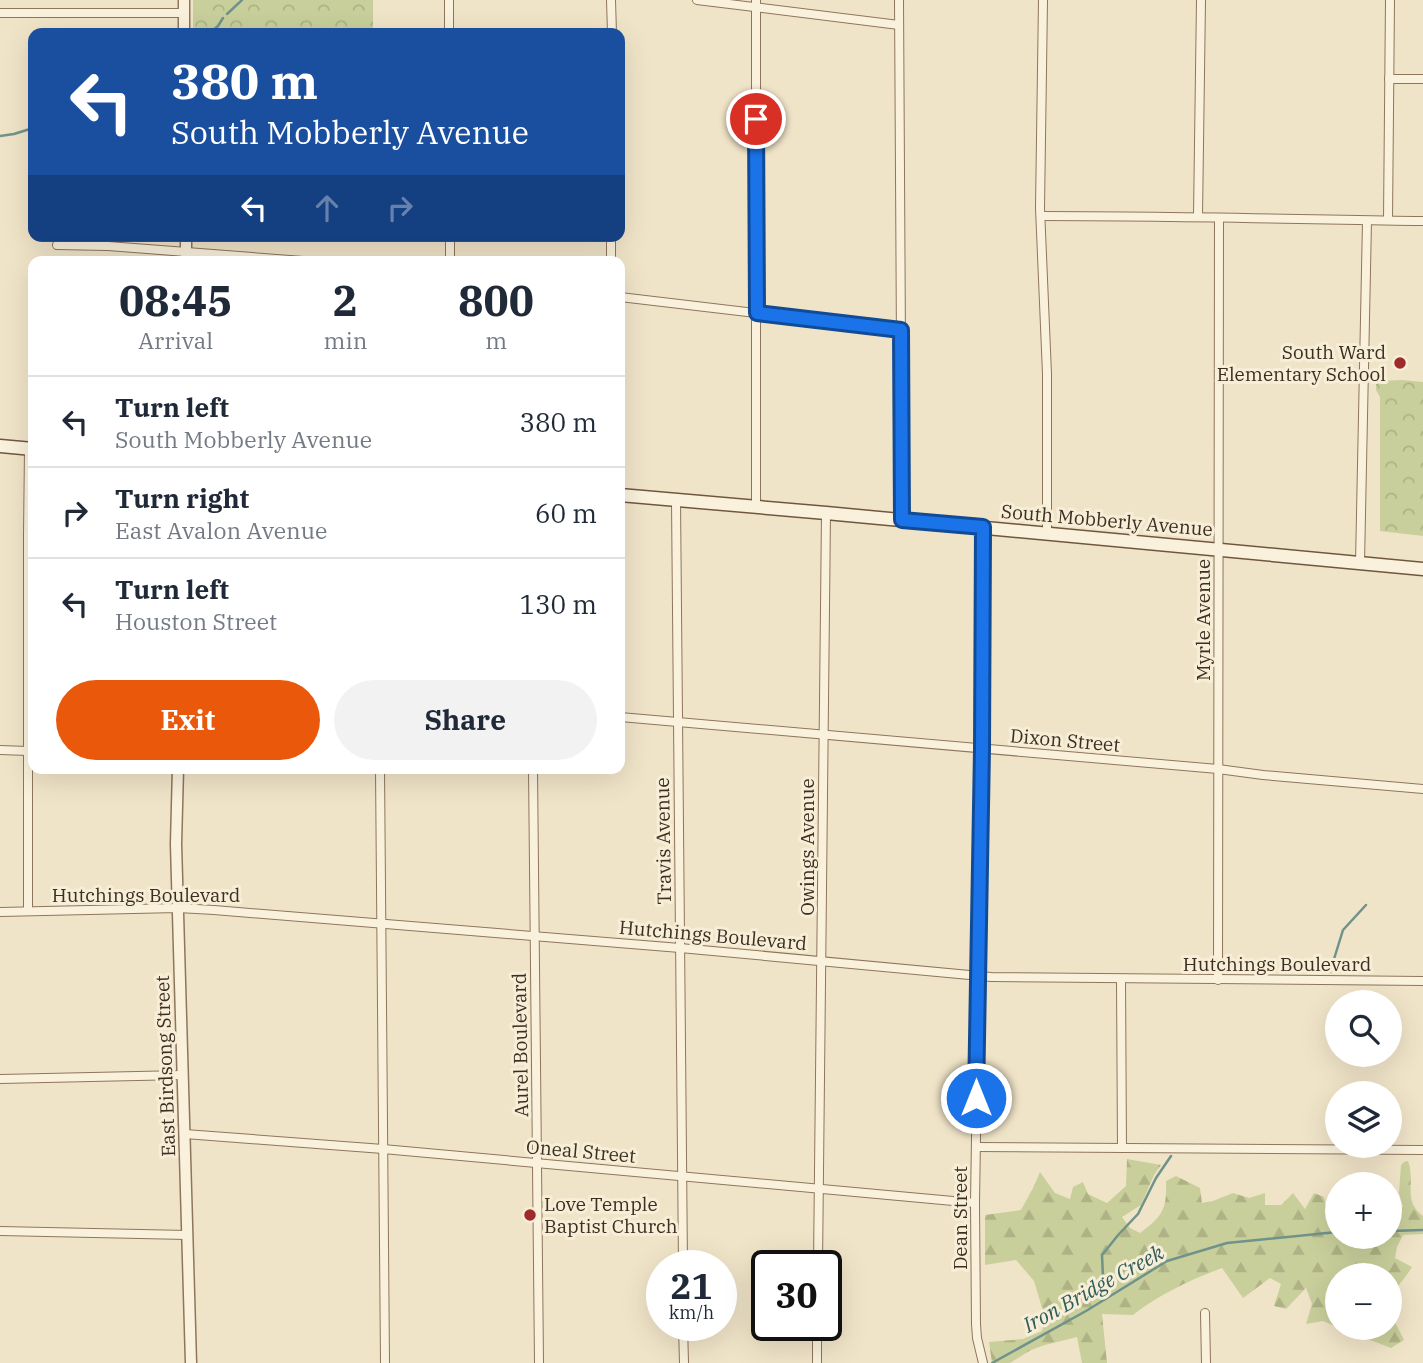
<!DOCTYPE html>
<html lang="en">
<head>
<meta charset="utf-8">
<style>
	body { margin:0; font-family:"IBM Plex Serif",serif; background:#f2f2f3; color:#1f2937; height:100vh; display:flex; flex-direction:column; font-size:26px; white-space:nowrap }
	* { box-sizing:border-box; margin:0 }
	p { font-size:23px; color:#747a83 }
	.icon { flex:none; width:38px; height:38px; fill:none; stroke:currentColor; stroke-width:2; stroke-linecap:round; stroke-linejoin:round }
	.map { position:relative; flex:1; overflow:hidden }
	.details { position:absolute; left:28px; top:256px; width:597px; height:518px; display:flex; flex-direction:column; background:#fff; border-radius:14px; box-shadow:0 7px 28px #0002 }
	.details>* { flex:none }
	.guide { position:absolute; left:28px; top:28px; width:597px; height:214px; border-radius:14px; box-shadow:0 7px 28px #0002; background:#1a4fa0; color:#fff; overflow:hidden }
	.fabs { position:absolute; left:1325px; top:990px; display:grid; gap:14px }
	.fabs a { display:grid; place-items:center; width:77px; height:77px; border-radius:50%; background:#fff; box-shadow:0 7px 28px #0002; font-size:35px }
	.speed { position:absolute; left:646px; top:1250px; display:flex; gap:14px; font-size:35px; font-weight:700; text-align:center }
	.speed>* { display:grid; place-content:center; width:91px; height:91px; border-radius:50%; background:#fff; box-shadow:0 7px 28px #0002; line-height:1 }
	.speed small { font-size:18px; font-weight:400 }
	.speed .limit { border:4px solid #111; border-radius:10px; background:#fff; color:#111 }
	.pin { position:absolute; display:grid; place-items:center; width:60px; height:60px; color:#fff; margin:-30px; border:4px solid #fff; border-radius:50%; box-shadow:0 2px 7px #0007 }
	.me { position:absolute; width:77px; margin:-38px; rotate:0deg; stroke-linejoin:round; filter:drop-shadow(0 0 5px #0008) }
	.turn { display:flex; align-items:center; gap:24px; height:147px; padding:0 28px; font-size:32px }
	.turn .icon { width:91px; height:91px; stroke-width:2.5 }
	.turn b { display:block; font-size:49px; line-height:60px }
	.lanes { display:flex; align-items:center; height:66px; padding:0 28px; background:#0003; justify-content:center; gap:35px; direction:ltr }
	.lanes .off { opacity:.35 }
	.eta { display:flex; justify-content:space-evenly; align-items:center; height:119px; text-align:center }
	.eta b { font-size:42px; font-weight:700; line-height:49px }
	.primary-button { display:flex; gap:14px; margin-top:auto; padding:14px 28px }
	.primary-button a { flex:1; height:80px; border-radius:42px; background:#ea580c; color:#fff; font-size:28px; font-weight:700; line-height:80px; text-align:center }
	.primary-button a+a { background:#f2f2f3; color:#1f2937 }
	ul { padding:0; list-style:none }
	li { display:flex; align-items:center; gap:21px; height:91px; padding:0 28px; border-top:2px solid #e0e1e3 }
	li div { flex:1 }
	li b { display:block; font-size:26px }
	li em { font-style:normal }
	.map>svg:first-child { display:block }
</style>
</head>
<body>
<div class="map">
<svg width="1423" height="1363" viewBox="0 0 1423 1363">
	<defs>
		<pattern id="forest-firs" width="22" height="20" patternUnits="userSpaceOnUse" patternTransform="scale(1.75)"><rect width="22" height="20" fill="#c9cf9b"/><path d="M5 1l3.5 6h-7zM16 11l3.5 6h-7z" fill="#aeb285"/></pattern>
		<pattern id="park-crowns" width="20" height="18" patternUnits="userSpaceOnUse" patternTransform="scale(1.75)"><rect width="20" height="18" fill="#c9cf9b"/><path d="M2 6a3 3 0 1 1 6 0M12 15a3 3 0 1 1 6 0" fill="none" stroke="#aeb285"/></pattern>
	</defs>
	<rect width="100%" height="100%" fill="#f0e4c8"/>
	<g fill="url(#forest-firs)">
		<path d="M1127 1159 1161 1165 1154 1175 1141 1205 1122 1217 1130 1228 1140 1233C1163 1216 1167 1209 1166 1181L1176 1176 1200 1188 1202 1203 1213 1201 1233 1193 1249 1198 1265 1193V1205H1281L1293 1193 1305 1209 1314 1193 1324 1197 1329 1221 1337 1218V1237H1390V1208L1396 1209 1403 1207 1399 1193 1401 1165 1404 1162 1408 1161C1416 1181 1402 1201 1423 1216V1234L1403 1235 1397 1247 1395 1258 1412 1267C1405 1279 1396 1287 1390 1298V1276H1337V1327L1323 1321 1306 1324 1312 1304 1306 1288 1286 1309 1274 1306 1281 1284 1270 1278 1243 1298 1222 1268C1190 1280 1160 1294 1133 1315L1102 1314 1107 1363H1082L1077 1337 1045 1345 1031 1350 1010 1363H992L989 1342 1023 1339 1042 1331 1045 1318 1034 1281 1016 1260 985 1265V1215L1021 1210 1033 1188 1040 1172 1055 1193 1070 1199 1073 1187 1083 1182 1088 1194 1107 1203 1126 1186Z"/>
		<path d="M1390 1312 1404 1340 1391 1348 1339 1328H1390Z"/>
	</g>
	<g fill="url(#park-crowns)">
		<rect x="193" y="0" width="180" height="33"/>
		<path d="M1402 380 1423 382V536L1380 531V397L1376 390V381Z"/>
	</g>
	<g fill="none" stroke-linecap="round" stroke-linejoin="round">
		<g stroke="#6f938a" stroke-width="2.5">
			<path d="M227 14 242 0"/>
			<path d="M210 33 218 26 223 18"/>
			<path d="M0 136 14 134 33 128"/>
			<path d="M1330 972 1343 930 1366 905"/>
			<path d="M1390 1231 1423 1230"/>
			<path d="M1104 1300 1102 1255 1119 1234 1138 1214 1156 1178 1171 1156"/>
			<path d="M992 1363 1086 1311 1167 1261 1227 1243 1337 1232"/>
		</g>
		<g stroke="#8d765c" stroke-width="10">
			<g id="minor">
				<path d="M449 0V33"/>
				<path d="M611 0 612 33"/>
				<path d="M697 0 899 25"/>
				<path d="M756 0V507"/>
				<path d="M899 0 902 520"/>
				<path d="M1043 0 1040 208 1047 374V533"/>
				<path d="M0 13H184"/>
				<path d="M1389 79H1423"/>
				<path d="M1041 216C1168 216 1296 219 1423 221"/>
				<path d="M1198 216 1201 0"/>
				<path d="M1388 220 1390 0"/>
				<path d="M450 236V261"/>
				<path d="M57 245 108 246 303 261"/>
				<path d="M611 261V236"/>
				<path d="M620 297 901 330"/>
				<path d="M676 500 683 1265"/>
				<path d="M1360 563 1367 221"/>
				<path d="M620 717 1218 769 1263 775 1423 789"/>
				<path d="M0 750 28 751"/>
				<path d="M380 768 385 1363"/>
				<path d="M533 768 539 1363"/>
				<path d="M28 911V535L29 449"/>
				<path d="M0 912 178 908 214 910 680 948 991 977 1423 981"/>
				<path d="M1121 979 1122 1148"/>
				<path d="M1218 980 1219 218"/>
				<path d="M0 1079 183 1075"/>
				<path d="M185 1134 383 1149 975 1203"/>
				<path d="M976 1147 1423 1150"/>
				<path d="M0 1231 187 1235"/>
				<path d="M818 1265 826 513"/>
				<path d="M1205 1313 1206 1363"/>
				<path d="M683 1325 684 1363"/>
				<path d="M817 1363V1325"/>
				<path d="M983 1363 977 1338 976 1324 975 1203 982 749 983 527"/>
			</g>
		</g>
		<g stroke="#8d765c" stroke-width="13">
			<g id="tertiary">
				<path d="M184 0V33"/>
				<path d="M186 236V261"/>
				<path d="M178 768 176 844 191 1363"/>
			</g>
		</g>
		<g stroke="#6f573f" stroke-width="15">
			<g id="secondary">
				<path d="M0 446 33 449"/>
				<path d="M620 495 826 513 1423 569"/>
			</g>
		</g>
		<use href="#minor" stroke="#faf1dc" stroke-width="8"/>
		<use href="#tertiary" stroke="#faf1dc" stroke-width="10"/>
		<use href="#secondary" stroke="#faf1dc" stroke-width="12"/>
	</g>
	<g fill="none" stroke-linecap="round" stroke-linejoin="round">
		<g stroke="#114b97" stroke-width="18">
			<path id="route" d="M756 119 757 313 901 330 902 520 983 527 982 749 976 1098"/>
		</g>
		<use href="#route" stroke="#1a73e8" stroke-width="12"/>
	</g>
	<g fill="#9e2a2b" stroke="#f7eed8" stroke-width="2.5">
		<circle cx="1400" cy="363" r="7"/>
		<circle cx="530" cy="1215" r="7"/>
	</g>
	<g text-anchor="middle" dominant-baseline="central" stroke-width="6" stroke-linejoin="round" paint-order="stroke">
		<g font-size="19" fill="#3d2e20" stroke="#f7eed8" text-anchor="end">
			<text x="1386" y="352">South Ward<tspan x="1386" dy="22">Elementary School</tspan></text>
			<text x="544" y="1204" text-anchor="start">Love Temple<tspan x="544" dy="22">Baptist Church</tspan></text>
		</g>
		<g font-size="19" fill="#3d2e20" stroke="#f7eed8">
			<text transform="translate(1107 520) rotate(5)">South Mobberly Avenue</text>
			<text transform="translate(1203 620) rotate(-90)">Myrle Avenue</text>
			<text transform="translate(1065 740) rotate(5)">Dixon Street</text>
			<text transform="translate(663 841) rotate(-91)">Travis Avenue</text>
			<text transform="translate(807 847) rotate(-90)">Owings Avenue</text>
			<text x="146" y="895">Hutchings Boulevard</text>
			<text transform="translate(713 935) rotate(5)">Hutchings Boulevard</text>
			<text x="1277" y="964">Hutchings Boulevard</text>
			<text transform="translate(520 1045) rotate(-91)">Aurel Boulevard</text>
			<text transform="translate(165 1066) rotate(-92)">East Birdsong Street</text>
			<text transform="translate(581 1151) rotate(5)">Oneal Street</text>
			<text transform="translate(960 1218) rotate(-90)">Dean Street</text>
		</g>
		<g font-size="21" font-style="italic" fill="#2f5d5a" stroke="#f7eed8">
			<text transform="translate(1093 1288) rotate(-29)">Iron Bridge Creek</text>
		</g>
	</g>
</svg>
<div class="fabs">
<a><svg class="icon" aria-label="search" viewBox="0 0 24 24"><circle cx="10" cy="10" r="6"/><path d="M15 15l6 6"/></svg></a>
<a><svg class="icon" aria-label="layers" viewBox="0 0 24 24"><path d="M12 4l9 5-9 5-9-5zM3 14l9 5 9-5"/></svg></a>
<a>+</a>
<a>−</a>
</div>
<div class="speed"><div>21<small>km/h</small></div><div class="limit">30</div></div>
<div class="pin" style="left:756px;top:119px;background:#d93025"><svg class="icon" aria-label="arrive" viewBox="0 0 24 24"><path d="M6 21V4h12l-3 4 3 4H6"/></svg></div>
<svg class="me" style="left:976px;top:1098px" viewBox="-20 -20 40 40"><circle r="17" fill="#1a73e8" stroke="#fff" stroke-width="3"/><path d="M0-11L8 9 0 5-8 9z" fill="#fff"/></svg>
<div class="guide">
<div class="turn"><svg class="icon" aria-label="left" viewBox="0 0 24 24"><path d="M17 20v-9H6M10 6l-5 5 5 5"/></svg><div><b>380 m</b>South Mobberly Avenue</div></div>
<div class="lanes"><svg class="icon" aria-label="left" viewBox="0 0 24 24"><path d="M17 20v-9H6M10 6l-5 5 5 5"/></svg><svg class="icon off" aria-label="ahead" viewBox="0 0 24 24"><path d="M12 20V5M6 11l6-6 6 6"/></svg><svg class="icon off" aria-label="right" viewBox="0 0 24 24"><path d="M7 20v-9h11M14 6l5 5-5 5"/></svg></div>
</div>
<section class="details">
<div class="eta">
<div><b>08:45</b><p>Arrival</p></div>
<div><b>2</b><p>min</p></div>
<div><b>800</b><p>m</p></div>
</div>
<ul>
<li><svg class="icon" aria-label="left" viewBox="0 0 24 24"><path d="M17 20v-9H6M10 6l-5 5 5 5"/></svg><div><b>Turn left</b><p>South Mobberly Avenue</p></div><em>380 m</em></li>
<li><svg class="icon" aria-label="right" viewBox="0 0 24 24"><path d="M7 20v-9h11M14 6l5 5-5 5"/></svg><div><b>Turn right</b><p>East Avalon Avenue</p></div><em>60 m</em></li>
<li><svg class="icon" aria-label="left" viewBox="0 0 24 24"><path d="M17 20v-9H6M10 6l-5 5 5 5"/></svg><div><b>Turn left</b><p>Houston Street</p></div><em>130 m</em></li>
</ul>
<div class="primary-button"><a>Exit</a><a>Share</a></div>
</section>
</div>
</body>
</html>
